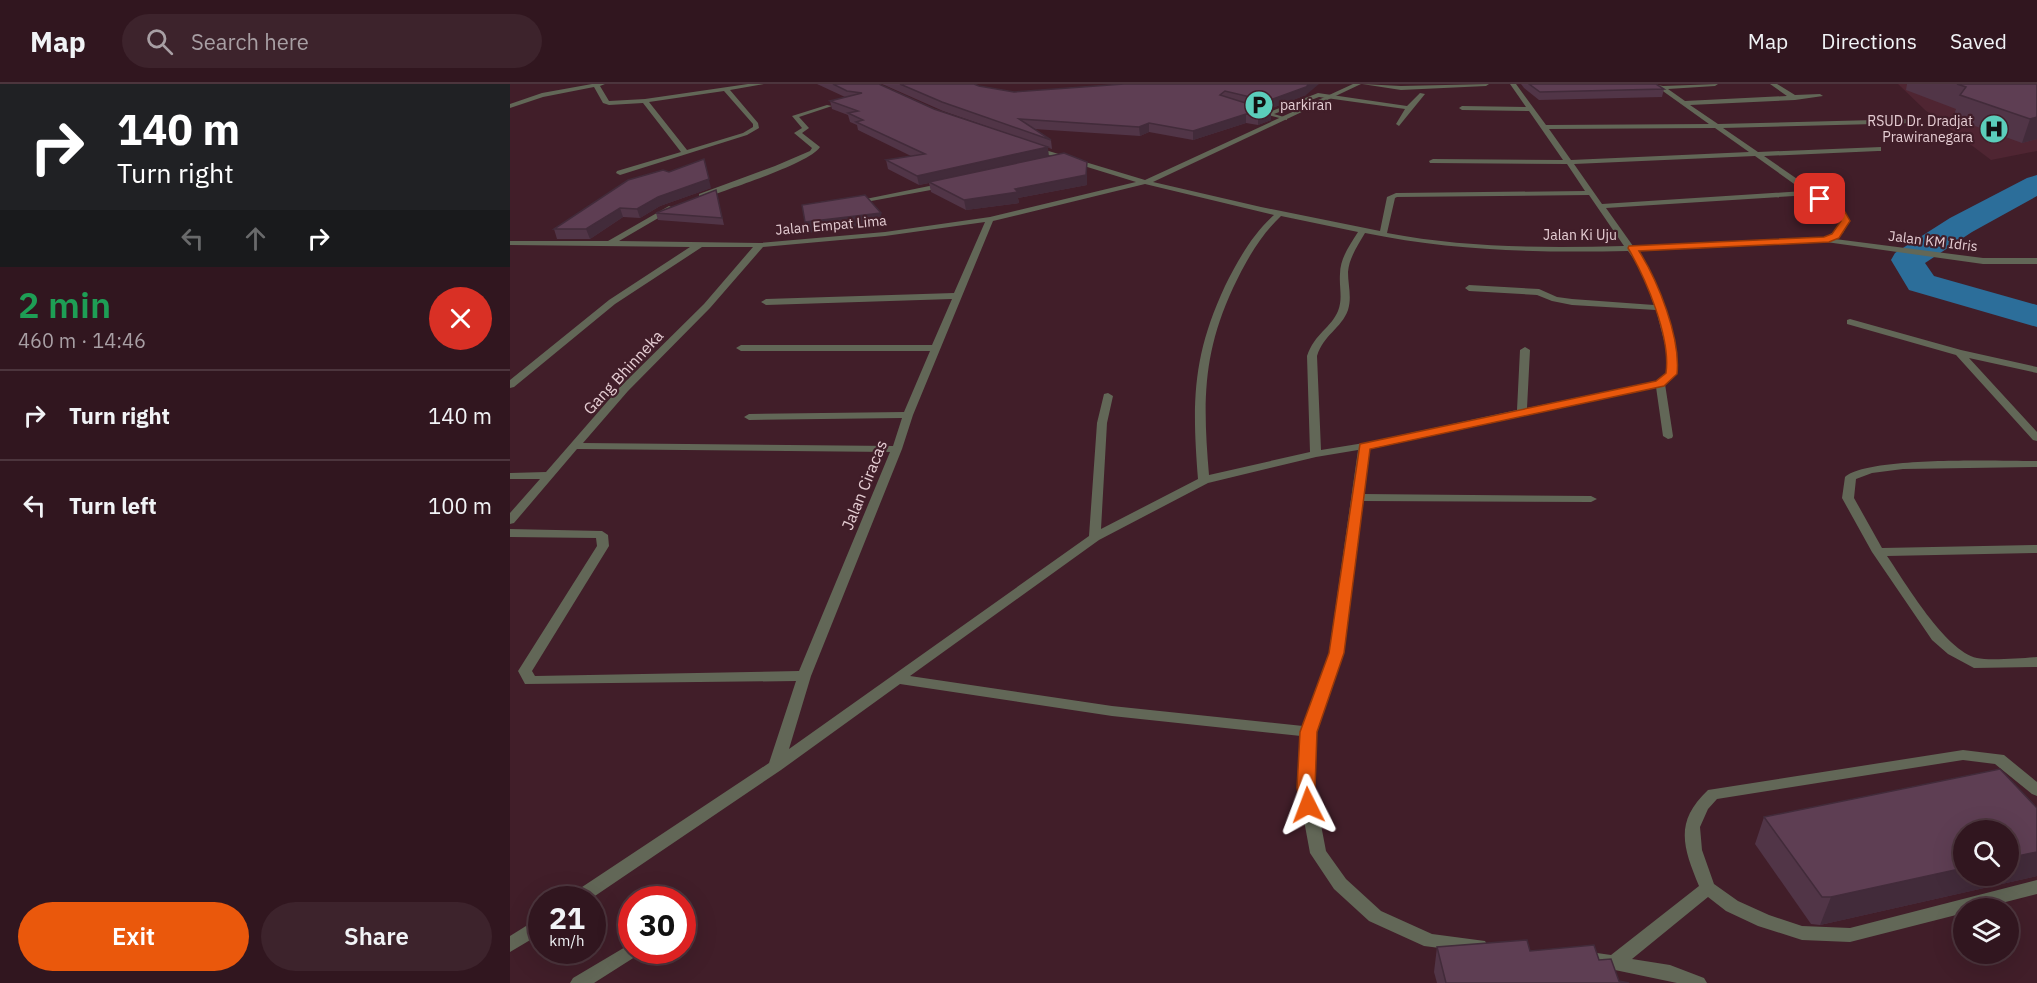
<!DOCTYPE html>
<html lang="en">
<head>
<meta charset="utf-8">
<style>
	body { margin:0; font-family:"IBM Plex Sans",sans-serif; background:#3d232c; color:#f1f3f6; height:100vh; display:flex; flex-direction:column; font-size:22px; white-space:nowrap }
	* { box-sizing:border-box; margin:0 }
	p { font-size:20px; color:#a89fa4 }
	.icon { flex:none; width:33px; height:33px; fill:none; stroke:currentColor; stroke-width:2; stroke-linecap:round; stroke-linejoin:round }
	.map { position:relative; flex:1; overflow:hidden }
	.side { display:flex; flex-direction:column; background:#31161f; width:510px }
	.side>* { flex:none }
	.guide { background:#202124; color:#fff; overflow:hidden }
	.tools { position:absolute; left:1443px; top:736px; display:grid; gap:12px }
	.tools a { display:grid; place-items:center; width:66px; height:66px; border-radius:50%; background:#31161f; box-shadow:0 6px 24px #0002,0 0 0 2px #4c353d; font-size:30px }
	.speed { position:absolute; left:18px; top:802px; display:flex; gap:12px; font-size:30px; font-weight:700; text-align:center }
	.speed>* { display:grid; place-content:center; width:78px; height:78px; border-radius:50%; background:#31161f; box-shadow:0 6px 24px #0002,0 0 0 2px #4c353d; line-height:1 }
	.speed small { font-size:15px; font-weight:400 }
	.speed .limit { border:9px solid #d22; background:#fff; color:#111 }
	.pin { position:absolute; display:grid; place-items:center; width:51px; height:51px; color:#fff; margin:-26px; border-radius:12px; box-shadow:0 3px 9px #0006 }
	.me { position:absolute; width:66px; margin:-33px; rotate:357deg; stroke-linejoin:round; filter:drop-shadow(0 0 4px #0008) }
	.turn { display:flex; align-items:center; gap:21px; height:126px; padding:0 18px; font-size:27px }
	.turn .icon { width:78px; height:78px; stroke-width:2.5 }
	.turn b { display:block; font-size:42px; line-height:51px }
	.lanes { display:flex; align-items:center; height:57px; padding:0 18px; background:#0003; justify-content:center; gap:30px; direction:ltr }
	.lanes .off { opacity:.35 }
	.round { display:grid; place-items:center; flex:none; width:63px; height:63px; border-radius:32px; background:#3d232c }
	.overview { display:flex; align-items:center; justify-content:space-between; height:102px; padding:0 18px }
	h1 { font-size:36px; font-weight:600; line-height:45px; color:#1e9e55 }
	.button { display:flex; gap:12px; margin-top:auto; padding:12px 18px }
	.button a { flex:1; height:69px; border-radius:36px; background:#ea580c; color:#fff; font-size:24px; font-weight:600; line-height:69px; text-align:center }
	.button a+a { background:#3d232c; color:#f1f3f6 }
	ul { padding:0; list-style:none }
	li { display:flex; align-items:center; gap:18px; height:90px; padding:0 18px; border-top:2px solid #4c353d }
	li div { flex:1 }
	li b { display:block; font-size:22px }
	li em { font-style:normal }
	header { display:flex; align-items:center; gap:36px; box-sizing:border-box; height:84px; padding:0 30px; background:#31161f; border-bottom:2px solid #4c353d }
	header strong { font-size:28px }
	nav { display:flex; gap:33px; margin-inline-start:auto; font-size:21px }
	.search { width:420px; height:54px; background:#3d232c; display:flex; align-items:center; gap:15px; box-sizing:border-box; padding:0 21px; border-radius:33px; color:#a89fa4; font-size:22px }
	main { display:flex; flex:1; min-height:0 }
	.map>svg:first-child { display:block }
</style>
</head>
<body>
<header>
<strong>Map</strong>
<div class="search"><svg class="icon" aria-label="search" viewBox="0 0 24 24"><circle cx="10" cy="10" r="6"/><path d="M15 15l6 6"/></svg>Search here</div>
<nav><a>Map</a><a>Directions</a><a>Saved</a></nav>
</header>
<main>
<section class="side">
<div class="guide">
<div class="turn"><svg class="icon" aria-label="right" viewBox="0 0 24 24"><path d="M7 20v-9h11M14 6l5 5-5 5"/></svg><div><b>140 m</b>Turn right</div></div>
<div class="lanes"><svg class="icon off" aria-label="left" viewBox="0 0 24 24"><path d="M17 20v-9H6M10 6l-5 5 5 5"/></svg><svg class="icon off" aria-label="ahead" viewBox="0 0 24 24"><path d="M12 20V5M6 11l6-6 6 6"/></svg><svg class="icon" aria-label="right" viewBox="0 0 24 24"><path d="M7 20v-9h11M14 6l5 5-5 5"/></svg></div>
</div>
<div class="overview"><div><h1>2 min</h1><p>460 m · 14:46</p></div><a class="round" style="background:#d93025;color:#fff"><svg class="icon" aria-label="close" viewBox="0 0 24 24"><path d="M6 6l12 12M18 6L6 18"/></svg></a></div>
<ul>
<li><svg class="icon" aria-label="right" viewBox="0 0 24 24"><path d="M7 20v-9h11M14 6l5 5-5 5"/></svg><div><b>Turn right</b></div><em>140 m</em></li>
<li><svg class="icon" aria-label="left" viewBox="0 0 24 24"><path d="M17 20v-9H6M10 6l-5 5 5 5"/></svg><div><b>Turn left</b></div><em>100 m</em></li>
</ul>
<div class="button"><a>Exit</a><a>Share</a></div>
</section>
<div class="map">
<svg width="1527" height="899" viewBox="0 0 1527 899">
	<rect width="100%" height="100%" fill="#411e29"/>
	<path fill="#4f2532" d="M1388 0H1527V67L1481 76 1415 26Z"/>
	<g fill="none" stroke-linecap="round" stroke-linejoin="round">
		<path fill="#2c6e9a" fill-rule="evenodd" d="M1527 91V112L1462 148 1415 179 1424 192 1527 221V243L1399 206 1381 176 1385 169 1440 134 1517 94Z"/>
		<path fill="#626757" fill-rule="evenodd" d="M808 9 897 22 910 9 915 10 889 42 886 40 895 25 809 13 764 30 777 34V36L754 30Z"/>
		<g fill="#626757" fill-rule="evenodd">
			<path d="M82 0H95L90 2 99 17 135 15 238 0H254L220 6 248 39 249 44 237 51 110 91 106 89 107 87 171 68 133 19 99 21 93 19 84 3 33 13 0 24V20L32 9ZM214 7 243 40V43L233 49 177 66 139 18Z"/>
			<path d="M843 0H851L643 98 751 123 870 147 877 113 886 109 1075 107 1057 80 920 79 919 77 923 75 1053 76 1019 27 952 26 949 24 952 22 1016 23 1000 0H1006L1036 41 1199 40 1143 0 1153 2 1208 0 1205 2 1158 5 1175 17 1277 12 1260 0H1267L1285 11 1310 10 1313 12 1285 16 1180 21 1208 40 1404 35 1407 37 1404 39 1213 44 1248 68 1371 63V67H1368L1254 72 1335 128 1339 137 1333 149 1325 155 1473 174H1527V180H1473L1316 158 1126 167C1151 201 1168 247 1166 290L1155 300 1163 352 1162 354 1158 355 1153 352 1146 303 1017 330 1012 333 1008 332 859 364 853 410 1081 412 1087 415 1081 418 852 417 833 569 805 648 804 704 816 767 836 795 871 827 922 850 975 857 978 862 975 867 969 869 914 862 859 837 824 805 800 769 788 704 791 652 602 632 390 600 271 686 79 816H58L60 811 259 679 286 597 15 600 8 587 87 462 86 454 0 453V445L92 447 98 451 99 462 22 587 25 592 289 587 380 368 67 365 4 439 0 440V429L30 395H0V389L36 388 110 303 194 220 243 163H192L105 220 4 303 0 304V296L99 216 180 163 0 161V157H98L159 122 163 124 162 126 109 157 250 159 375 148 480 133 626 98 522 66V62L635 96ZM1205 44 1239 68 1061 76 1039 45ZM1245 72 1294 107 1092 120 1064 80ZM635 100 764 131C742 151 728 176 715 202 682 273 682 319 688 395L591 445 597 339 603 312 598 309 594 310 587 339 579 452 279 665 301 592 392 365 403 331 483 137ZM1079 111 1114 162C1035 164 955 164 877 149L885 114 887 113ZM1300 111 1329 131 1331 137 1325 147 1314 154 1123 162 1096 124ZM771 132 848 148C840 161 830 174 830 190 829 203 833 215 828 227 821 244 805 249 797 272L800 368 699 391C693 320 692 271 723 204 736 177 749 153 771 132ZM475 138 444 209 256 215 251 218 256 221 442 215 422 261H231L226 264 231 267H420L394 328 239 330 234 333 239 336 392 334 383 362 73 359 118 307 200 224 253 163 375 152ZM855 149C942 167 1029 169 1118 167L1131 185 1144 221 1062 215 1047 213 1029 205 959 201 955 204 959 207 1027 211 1042 217 1062 221 1146 226 1157 268 1156 289 1147 297 1017 324 1020 266 1015 263 1010 266 1007 326 854 359 811 366 807 272C814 250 831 245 838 226 842 213 838 201 838 188 839 174 848 161 855 149ZM848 366 819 569 793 642 602 622 400 592 589 456 698 399 806 373Z"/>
			<path d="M852 0 891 2 979 0 976 2 891 6Z"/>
			<path d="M317 21 322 22 289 33 299 44 292 49 310 63C299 80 217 105 195 114H189V110L265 82 300 67 302 64 284 49 292 44 282 32Z"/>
			<path d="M434 99H437V103L345 120 341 118Z"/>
			<path d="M1340 235 1451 266 1527 283V289L1459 274 1527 348V357L1523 356 1446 271 1337 240V236Z"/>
			<path d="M1527 377V383L1393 385 1362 389 1346 395 1344 414 1372 464 1527 461V469L1377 472C1395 498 1435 567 1467 574 1479 577 1513 574 1527 573V583L1464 584 1438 570 1422 556 1362 468 1332 414 1335 393C1358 372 1491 377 1527 377Z"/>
			<path d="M1453 666 1494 671 1527 698V712L1522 710 1485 680 1453 676 1207 715 1198 725 1190 743 1192 766 1204 800 1228 817 1259 831 1292 842 1340 844 1527 796V810L1468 825H1454V829L1340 858 1292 856 1248 842 1216 827 1198 813 1122 875 1160 881 1194 894 1197 899H1167L1081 881 1078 876 1081 871 1087 869 1101 871 1189 802C1173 763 1164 738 1198 706Z"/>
			<path d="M32 832V849L0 868V852Z"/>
			<path d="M122 859V867H130L128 871 84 899H60L63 894Z"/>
		</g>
	</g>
	<g fill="#513547">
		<path d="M307 0H369L424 25 539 72 577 78V101L508 114 509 119 456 126 421 108 419 99 409 101 378 85 376 76 401 72 348 46 347 41 340 38 338 31 322 25 320 17 335 13Z"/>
		<path d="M372 0H464L469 2 504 8 614 0 796 11 757 26 761 27V36L748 41 736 39 683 56 639 48 630 52 524 45 541 56 542 65 433 27Z"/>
		<path d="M1011 0H1134L1154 5 1152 13 1029 16 1014 4Z"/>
		<path d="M1397 0H1527V55L1512 59 1443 34 1446 25 1396 6Z"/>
		<path d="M118 96 201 104 150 122 130 134 113 133 80 155H47L44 145Z"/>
		<path d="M206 106 214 141 148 136 146 129Z"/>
		<path d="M1527 724V792L1310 841 1301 840 1245 760 1254 733Z"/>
		<path d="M927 863 1020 867 1089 876 1109 897 1119 899H927L924 888Z"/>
	</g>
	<g fill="#422b3a">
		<path d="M799 0H809L796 11 757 26V17Z"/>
		<path d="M761 27V36L748 41V32Z"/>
		<path d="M736 30V39L683 56V47Z"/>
		<path d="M1527 33V55L1512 59 1520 35Z"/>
		<path d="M639 39V48L630 52 629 43Z"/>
		<path d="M538 63 539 73 419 98V99L409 101 407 92Z"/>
		<path d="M194 75 201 104 150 122 130 134 127 125 148 113Z"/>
		<path d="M577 78V101L508 114 509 119 456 126 454 116 505 105Z"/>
		<path d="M110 124 113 133 80 155 76 145Z"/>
		<path d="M371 129 372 139 297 149 295 138Z"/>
		<path d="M1527 768V792L1310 841 1321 813 1454 784V792H1498V774Z"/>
	</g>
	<g fill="#5e3e53" stroke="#422b3a" stroke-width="1.5">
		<path d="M323 0H369L424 25 538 63 407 92 376 76 415 70 346 38 353 36 338 29 348 27 320 17 352 9 337 7Z"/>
		<path d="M390 0H464L469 2 504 8 614 0H799L796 3 757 17 715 7 710 11 761 27 748 32 736 30 683 47 639 39 629 43 509 35 541 56 432 18Z"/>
		<path d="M1019 0H1146L1154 5 1030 8Z"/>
		<path d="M1447 0H1527V33L1520 35 1450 11 1456 3Z"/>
		<path d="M554 69 577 78 576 91 505 105 508 108 454 116 419 98Z"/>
		<path d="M194 75 199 95 148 113 127 125 110 124 76 145H44L118 96 153 86 159 88Z"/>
		<path d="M206 106 212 134 146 129Z"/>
		<path d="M355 111 371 129 295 138 292 121Z"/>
		<path d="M1490 685 1527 724V768L1498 774V747H1454V784L1321 813H1312L1254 733Z"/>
		<path d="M1017 856 1020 867 1084 861 1089 876 1101 875 1109 897 1119 899H936L927 863Z"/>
	</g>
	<path fill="#ea580c" stroke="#983908" stroke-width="1.5" d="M1310 113 1335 128 1340 137 1329 154 1319 158 1129 167C1148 197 1171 254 1167 290L1154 302 860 365 834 569 807 648 805 704 807 721 805 726H792L787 704 790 648 819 569 850 360 1146 297 1156 289C1161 253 1136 195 1118 164L1119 162 1314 153 1322 150 1331 137 1328 131 1307 117 1306 115Z"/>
	<defs>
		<g id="parking-disc" transform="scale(1.5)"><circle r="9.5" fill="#5bcebb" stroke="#411e29"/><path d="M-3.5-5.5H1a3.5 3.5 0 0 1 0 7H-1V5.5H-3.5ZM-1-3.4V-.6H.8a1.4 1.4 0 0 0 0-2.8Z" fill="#111"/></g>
		<g id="hospital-disc" transform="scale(1.5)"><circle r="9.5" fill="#5bcebb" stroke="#411e29"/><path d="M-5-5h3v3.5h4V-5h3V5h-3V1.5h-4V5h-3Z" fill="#111"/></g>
	</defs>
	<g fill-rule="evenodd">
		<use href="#parking-disc" x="749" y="21"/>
		<use href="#hospital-disc" x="1484" y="45"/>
	</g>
	<g text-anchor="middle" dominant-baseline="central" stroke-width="4.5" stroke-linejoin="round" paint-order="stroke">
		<g font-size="14" fill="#e5cdd3" stroke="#411e29" text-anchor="start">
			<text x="770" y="21">parkiran</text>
			<text x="1463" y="37" text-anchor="end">RSUD Dr. Dradjat<tspan x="1463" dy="16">Prawiranegara</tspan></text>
		</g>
		<g font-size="14" fill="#e5cdd3" stroke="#411e29">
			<text transform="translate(321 141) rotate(-5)">Jalan Empat Lima</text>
			<text x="1070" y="151">Jalan Ki Uju</text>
			<text transform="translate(1423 157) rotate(7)">Jalan KM Idris</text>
		</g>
		<g font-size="16" fill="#e5cdd3" stroke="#411e29">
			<text transform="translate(113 288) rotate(-47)">Gang Bhinneka</text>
			<text transform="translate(354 401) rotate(-68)">Jalan Ciracas</text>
		</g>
	</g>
</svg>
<div class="tools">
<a><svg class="icon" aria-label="search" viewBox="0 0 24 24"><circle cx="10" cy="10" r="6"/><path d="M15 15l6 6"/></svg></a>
<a><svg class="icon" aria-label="layers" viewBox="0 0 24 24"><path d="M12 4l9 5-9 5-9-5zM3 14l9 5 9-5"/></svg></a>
</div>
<div class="speed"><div>21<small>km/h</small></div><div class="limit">30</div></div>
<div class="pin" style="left:1310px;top:115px;background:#d93025"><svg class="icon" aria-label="arrive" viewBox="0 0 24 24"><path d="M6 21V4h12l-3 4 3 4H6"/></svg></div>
<svg class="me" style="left:798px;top:721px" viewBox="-20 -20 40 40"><path d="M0-17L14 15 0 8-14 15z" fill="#ea580c" stroke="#fff" stroke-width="4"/></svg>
</div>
</main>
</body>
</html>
